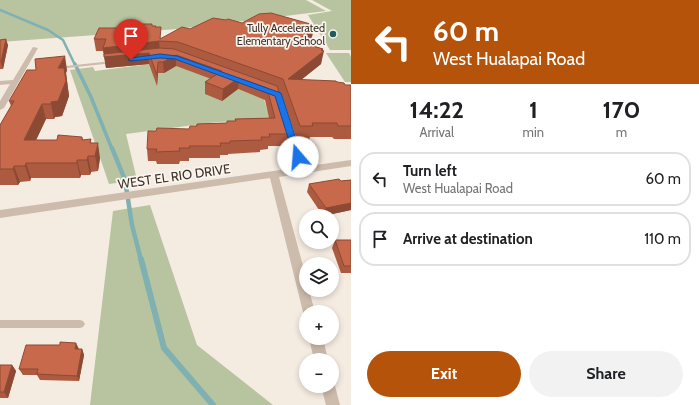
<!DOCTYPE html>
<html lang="en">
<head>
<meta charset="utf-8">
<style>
	body { margin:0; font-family:Cabin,sans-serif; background:#f2f2f2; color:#202124; height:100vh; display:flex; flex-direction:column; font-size:15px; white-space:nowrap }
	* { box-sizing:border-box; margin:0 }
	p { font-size:13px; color:#757577 }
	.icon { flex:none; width:22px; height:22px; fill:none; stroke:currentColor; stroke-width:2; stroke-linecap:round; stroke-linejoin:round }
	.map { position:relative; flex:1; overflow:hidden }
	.side { display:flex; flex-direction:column; background:#fff; width:348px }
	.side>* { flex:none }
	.hud { background:#b45309; color:#fff; overflow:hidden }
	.controls { position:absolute; left:299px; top:209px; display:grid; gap:8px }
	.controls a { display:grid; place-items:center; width:40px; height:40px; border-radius:50%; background:#fff; box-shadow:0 2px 6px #0003; font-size:20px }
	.pin { position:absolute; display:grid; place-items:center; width:34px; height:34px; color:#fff; margin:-41px -17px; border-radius:50% 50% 50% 0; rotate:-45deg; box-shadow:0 0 4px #0007 }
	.pin .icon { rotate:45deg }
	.me { position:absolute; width:44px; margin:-22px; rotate:342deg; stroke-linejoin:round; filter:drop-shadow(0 0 3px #0008) }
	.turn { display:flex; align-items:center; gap:14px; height:84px; padding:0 16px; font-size:18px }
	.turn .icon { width:52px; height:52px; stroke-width:2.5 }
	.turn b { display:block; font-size:28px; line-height:34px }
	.eta { display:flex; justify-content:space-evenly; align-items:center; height:68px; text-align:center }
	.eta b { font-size:24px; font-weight:800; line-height:28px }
	.cta { display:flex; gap:8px; margin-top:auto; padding:8px 16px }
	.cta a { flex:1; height:46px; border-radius:24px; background:#b45309; color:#fff; font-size:16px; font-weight:800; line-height:46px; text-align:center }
	.cta a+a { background:#f2f2f2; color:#202124 }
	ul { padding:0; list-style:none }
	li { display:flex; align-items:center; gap:12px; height:54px; margin:0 8px 6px; padding:0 8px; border:2px solid #e0e0e0; border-radius:16px }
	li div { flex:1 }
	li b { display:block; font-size:15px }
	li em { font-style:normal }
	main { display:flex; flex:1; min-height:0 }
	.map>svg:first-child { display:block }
</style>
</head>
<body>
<main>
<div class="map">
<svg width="351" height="405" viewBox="0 0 351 405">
	<rect width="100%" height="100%" fill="#f4ebe1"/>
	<g fill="#b8c4a0">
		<path d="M0 0H306L326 11 178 29 0 42Z"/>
		<path d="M312 0H351V50H330L308 15 332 11Z"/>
		<path d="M326 53H349L351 57V82H345Z"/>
		<path d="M166 62 264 99 270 120 217 122 126 134 137 180 109 184 70 70 93 67 95 71Z"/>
		<path d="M150 205 197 345 273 405H90L113 211Z"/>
	</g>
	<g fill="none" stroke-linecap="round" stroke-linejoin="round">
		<path stroke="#7fb0b2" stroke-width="2.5" d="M0 10 48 30 63 40 75 65"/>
		<path stroke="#7fb0b2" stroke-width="3.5" d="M75 64 91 97 112 149"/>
		<path stroke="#7fb0b2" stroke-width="4.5" d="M112 148 125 180 132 225 141 260"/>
		<path stroke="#7fb0b2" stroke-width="6" d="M141 259 164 348 213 405"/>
		<g fill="#cdbbac" fill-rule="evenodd">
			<path d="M112 61H114V63L57 69 55 68 57 67Z"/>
			<path d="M287 121 290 123 305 170 304 171H300L299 170 284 123Z"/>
			<path d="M0 320H80L83 321 85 324 83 327 80 328H0Z"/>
		</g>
		<g fill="#cdbbac" fill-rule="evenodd">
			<path d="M33 47 38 48 4 108 0 110V101L10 84 0 85V81L13 80Z"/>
			<path d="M351 160V166L279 177 306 277V290H309L315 312H306V317L303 312 270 178 0 218V210Z"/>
			<path d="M309 338H323L328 360H314Z"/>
			<path d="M332 380 335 386 340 405H326L321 386H332Z"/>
		</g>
	</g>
	<g fill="#ac5a40">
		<path d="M242 23 314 29 311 41 308 43 314 45V46L323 49 321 64 301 80 337 82 345 85H351V139H334L332 137H310L309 140H297L281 93 279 92 291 128 286 146H268V149L260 150V152L228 154V155H220V158H189V161H180L179 164H157L156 161H148L147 149 156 131 189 129 196 126 197 124 227 123V121H235V119L269 118 265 100 238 89 222 101 205 94V82L211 79 176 66 164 73H158L157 86 149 64 106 68 103 51H96L94 39 123 28 152 26 156 27 161 39 190 29Z"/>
		<path d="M0 40 8 45 3 69H0Z"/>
		<path d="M67 70 66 73 69 96 62 116 55 117 54 119H46L36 140H57L82 137 83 140 92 143 100 158 98 171 91 172 90 175H81L80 178H31L30 181 20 182 18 185H0V125L11 106 9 101Z"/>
		<path d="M351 180V210L323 216 307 192 309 184Z"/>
		<path d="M335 240H351V273H341L332 248Z"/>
		<path d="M79 349H78H82L84 355 79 381 40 380 37 375H23L19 369Z"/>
		<path d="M0 365H12L16 371 8 398H0Z"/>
	</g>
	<g fill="#8c4a34">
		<path d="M314 25 311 41 295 52 298 40 310 28Z"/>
		<path d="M6 39 8 45 3 69 1 62Z"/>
		<path d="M159 41 160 54 149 53V64L106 68 103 48Z"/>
		<path d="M323 49 321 53 324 51 321 64 287 91 288 79Z"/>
		<path d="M176 55V66L164 73 163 62Z"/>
		<path d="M65 56 67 70 66 73 69 96 62 116 55 117 54 119 51 104 58 68Z"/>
		<path d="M158 62V73L157 86V75Z"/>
		<path d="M239 78 238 89 222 101 223 89Z"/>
		<path d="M42 104 46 119 29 155 24 140Z"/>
		<path d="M98 143 100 158 98 171 95 156Z"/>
		<path d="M88 156 91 172 90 175 87 160Z"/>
		<path d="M77 160 81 175 80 178 77 163Z"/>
		<path d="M26 163 31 178 30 181 25 166Z"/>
		<path d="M14 166 20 182 18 185 13 169Z"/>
		<path d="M351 203V210L323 216 326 208Z"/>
		<path d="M76 343 79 349 77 355 75 349Z"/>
		<path d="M82 349 84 355 79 381 77 376Z"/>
		<path d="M12 365 16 371 8 398 4 392Z"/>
	</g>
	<g fill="#c8694b" stroke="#8c4a34">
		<path d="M271 13 314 25 310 28 314 29 298 40 314 45 313 46 323 49 321 50 324 51 288 79 336 81 337 82 344 83 345 85H351V126H338L337 123H312L313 126H300L283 79 178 42 159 41 103 48 106 39H94L99 28H123L133 26 134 24H152V26H156L155 27H161L160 39 182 27 190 29 213 18 226 20 228 19 242 23 259 14Z"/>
		<path d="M6 39 1 62H0V40Z"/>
		<path d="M160 48 174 49 277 86 291 128H287L289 134H269L270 137H261L262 140 230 141V143H220L221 146H189L190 148H179L180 151 156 152 157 149H147L148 131H156L157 128 189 129 190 126H197V124L227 123V121H236L235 119 275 118 267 88 239 78 223 89 205 82 222 71 176 55 163 62H158L157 75 149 53 104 57V54Z"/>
		<path d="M65 56 58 68H64L66 81 58 101 51 102V104H42L24 140H57L58 135 82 137V140L91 139 90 143H98L95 156H88L87 160H77V163H26L25 166H14L13 169H0V125L14 101H9L27 70H36L35 59Z"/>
		<path d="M339 179 341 181 351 180V203L326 208 309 184Z"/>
		<path d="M335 240H351V266H344Z"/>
		<path d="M60 342 76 343 75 349H82L77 376 37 374 38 369H19L26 345H60Z"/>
		<path d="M0 365H12L4 392H0Z"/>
	</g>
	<path fill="#1a73e8" stroke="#114b97" d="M160 54 177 56 281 93 302 157 301 159 298 160 294 157 275 96 175 59 160 58 131 61 128 60 131 58Z"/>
	<circle fill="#1f5a5e" stroke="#fbf5ee" stroke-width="1.5" cx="333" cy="34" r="4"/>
	<g text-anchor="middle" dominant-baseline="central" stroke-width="3.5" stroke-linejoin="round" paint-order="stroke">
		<g font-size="11" fill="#3b302b" stroke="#fbf5ee" text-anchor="end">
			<text x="325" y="28">Tully Accelerated<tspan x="325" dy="13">Elementary School</tspan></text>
		</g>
		<g font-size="13" fill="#3b302b" stroke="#fbf5ee">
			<text transform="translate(174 176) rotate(-8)">WEST EL RIO DRIVE</text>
		</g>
	</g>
</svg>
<div class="controls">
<a><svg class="icon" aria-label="search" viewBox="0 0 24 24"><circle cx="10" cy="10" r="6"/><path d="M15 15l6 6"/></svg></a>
<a><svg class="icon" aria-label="layers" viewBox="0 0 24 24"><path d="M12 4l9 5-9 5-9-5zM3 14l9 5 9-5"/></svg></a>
<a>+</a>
<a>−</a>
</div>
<div class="pin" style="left:131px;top:60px;background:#d93025"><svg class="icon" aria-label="arrive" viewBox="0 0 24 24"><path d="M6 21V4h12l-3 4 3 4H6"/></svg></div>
<svg class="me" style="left:298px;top:157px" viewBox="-20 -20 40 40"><circle r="19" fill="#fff"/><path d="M0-13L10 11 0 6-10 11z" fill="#1a73e8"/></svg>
</div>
<section class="side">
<div class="hud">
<div class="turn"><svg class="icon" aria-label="left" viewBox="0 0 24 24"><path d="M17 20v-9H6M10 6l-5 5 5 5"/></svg><div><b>60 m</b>West Hualapai Road</div></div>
</div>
<div class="eta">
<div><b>14:22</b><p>Arrival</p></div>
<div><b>1</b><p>min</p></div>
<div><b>170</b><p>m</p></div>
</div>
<ul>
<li><svg class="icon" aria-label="left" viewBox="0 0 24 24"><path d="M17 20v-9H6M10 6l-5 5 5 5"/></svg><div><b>Turn left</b><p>West Hualapai Road</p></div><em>60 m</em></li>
<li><svg class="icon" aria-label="arrive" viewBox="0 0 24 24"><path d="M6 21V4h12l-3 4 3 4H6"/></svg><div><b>Arrive at destination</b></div><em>110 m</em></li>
</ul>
<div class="cta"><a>Exit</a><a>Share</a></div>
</section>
</main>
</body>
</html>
